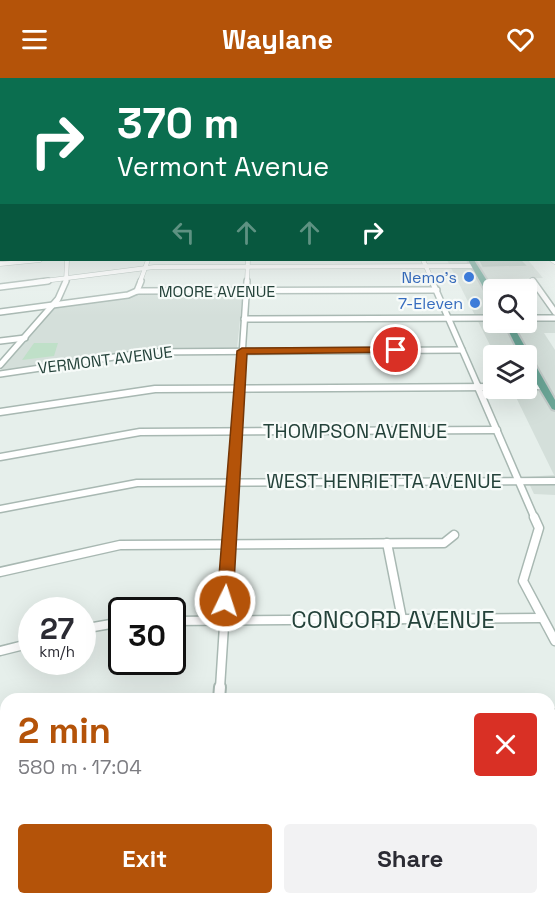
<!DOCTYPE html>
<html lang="en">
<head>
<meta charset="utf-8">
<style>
	body { margin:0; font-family:"Space Grotesk",sans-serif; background:#f2f2f3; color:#2b2b33; height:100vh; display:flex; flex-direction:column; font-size:22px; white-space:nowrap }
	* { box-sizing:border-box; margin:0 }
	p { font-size:20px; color:#7c7c81 }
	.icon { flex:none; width:33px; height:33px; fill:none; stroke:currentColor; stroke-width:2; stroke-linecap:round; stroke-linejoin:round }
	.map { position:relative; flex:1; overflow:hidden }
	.side { position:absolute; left:0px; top:615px; width:555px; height:212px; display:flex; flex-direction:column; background:#fff; border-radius:18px 18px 0 0; box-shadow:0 6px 24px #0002 }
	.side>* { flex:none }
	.guide { position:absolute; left:0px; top:0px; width:555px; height:183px; box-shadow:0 6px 24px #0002; background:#0b6e4f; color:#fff; overflow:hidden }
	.tools { position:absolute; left:483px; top:201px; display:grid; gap:12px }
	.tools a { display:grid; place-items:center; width:54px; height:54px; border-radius:6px; background:#fff; box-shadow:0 6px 24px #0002; font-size:30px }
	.speed { position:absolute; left:18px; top:519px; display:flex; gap:12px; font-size:30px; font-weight:700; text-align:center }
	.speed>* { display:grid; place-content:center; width:78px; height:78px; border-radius:50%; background:#fff; box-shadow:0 6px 24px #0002; line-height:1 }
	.speed small { font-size:15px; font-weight:400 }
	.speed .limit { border:3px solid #111; border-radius:9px; background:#fff; color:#111 }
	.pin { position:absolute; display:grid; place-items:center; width:51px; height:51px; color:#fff; margin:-26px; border:3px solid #fff; border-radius:50%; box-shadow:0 2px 6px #0007 }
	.me { position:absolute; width:66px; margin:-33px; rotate:4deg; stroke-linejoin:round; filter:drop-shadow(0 0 4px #0008) }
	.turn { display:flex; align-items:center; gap:21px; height:126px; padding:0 18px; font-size:27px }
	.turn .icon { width:78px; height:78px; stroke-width:2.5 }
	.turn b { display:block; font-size:42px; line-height:51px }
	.lanes { display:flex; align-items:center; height:57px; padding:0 18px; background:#0003; justify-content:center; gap:30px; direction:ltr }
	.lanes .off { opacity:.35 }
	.round { display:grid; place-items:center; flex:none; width:63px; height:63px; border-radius:6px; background:#f2f2f3 }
	.summary { display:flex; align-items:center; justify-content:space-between; height:102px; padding:0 18px }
	h1 { font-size:36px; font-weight:700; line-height:45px; color:#b45309 }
	.primary-button { display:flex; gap:12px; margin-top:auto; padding:12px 18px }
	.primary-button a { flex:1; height:69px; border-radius:6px; background:#b45309; color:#fff; font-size:24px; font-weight:700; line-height:69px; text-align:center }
	.primary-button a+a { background:#f2f2f3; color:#2b2b33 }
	header { display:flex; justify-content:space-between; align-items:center; height:78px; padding:0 18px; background:#b45309; color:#fff; font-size:27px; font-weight:700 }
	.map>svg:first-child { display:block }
</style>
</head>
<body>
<header><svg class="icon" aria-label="menu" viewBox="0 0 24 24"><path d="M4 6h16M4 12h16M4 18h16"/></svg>Waylane<svg class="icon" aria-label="heart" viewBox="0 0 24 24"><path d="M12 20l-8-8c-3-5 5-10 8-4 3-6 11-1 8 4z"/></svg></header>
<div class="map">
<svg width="555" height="826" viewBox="0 0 555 826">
	<rect width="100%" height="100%" fill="#e6efeb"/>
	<g fill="#d4dfda">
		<path d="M447 182H528L543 200 508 201 514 211 494 212V244H526L527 230 532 238 555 240V255H544L555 272V417L534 416 526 399 554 397 512 311 526 310V278L495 277Z"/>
		<path d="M243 214 237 270 151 271 0 293 56 228 139 215Z"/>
	</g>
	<path fill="#bfe0c8" d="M34 265H58L54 278 22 282Z"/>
	<path fill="#bbcac4" stroke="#b8c9c2" stroke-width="1.5" d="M480 182H520L525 187 483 188Z"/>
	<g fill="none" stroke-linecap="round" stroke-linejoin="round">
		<g stroke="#a8b8b2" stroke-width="5">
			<g id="minor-far4">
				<path d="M423 182 433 204"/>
				<path d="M552 182 555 184"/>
				<path d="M0 186 40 182"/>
				<path d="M532 202 534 204"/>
				<path d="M36 204 154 189 475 188"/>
				<path d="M66 204 67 182"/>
				<path d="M140 204 148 182"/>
				<path d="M247 204 248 182"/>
			</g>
		</g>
		<g stroke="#a8b8b2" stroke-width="8">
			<g id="minor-far3">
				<path d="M432 203 478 308"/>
				<path d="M533 203 555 234"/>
				<path d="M0 209 48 203"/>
				<path d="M137 213 141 203"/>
				<path d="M0 234 128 217 137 213 437 212"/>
				<path d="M526 240H555"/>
				<path d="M244 241 494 240"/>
				<path d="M0 263 25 260"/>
				<path d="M0 287 58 221 66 203"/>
				<path d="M0 296 148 274 462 272"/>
				<path d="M240 308 247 203"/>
				<path d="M526 308H543"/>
			</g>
		</g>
		<g stroke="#a8b8b2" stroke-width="9">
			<g id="minor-far2">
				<path d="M477 307 535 441"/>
				<path d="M526 308H543"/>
				<path d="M0 334 155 311 494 309"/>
				<path d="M0 379 140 354 497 352"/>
				<path d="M0 431 137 405 555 403"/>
				<path d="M231 441 240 307"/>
			</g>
		</g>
		<g stroke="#a8b8b2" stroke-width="11">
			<g id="minor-far1">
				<path d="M534 439 539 450 523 503 555 563"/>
				<path d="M387 465 402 541"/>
				<path d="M0 494 120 467 444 465 454 457"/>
				<path d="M172 543 541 540"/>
				<path d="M82 551 122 544"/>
				<path d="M0 573 32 565"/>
				<path d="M220 610 231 439"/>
			</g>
		</g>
		<g stroke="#a8b8b2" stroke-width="14">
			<g id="minor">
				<path d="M219 621 220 609"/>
				<path d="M549 637H555"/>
				<path d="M0 672 6 670"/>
				<path d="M549 765 555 764"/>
				<path d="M0 801 6 800"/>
				<path d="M205 820V826"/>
			</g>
		</g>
		<g stroke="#c2cac8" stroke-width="4">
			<g id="primary">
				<path d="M468 182H474L494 214V223L490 221Z"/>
				<path d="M504 244H511L555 322V332L552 331 526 288V278H521Z"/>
			</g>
		</g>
		<use href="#minor-far4" stroke="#fff" stroke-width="4"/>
		<use href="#minor-far3" stroke="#fff" stroke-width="5"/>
		<use href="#minor-far2" stroke="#fff" stroke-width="6"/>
		<use href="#minor-far1" stroke="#fff" stroke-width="8"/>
		<use href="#minor" stroke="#fff" stroke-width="10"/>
		<use href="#primary" fill="#6aa596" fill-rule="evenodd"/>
	</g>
	<linearGradient id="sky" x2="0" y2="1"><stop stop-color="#84bce0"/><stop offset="0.51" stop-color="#f4f8f6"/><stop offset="1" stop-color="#f4f8f6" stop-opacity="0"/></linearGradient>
	<rect width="555" height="238" fill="url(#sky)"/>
	<path fill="#b45309" stroke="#753606" stroke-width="1.5" d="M396 269 400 270V274L247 276 233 523 231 528 225 531 219 528 217 523 237 273 242 270Z"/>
	<g fill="#3f7fe0" stroke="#f7fbf9" stroke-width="2">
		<circle cx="469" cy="199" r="6"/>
		<circle cx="475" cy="225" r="6"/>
	</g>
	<g text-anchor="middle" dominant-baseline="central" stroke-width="4.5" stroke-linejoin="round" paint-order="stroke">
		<g font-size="16" fill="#366cbe" stroke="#f7fbf9" text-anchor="end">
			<text x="457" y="199">Nemo's</text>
			<text x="463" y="225">7-Eleven</text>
		</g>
		<g font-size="16" fill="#24423a" stroke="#f7fbf9">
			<text x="217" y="213">MOORE AVENUE</text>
			<text transform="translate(105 282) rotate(-7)">VERMONT AVENUE</text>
		</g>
		<g font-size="20" fill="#24423a" stroke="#f7fbf9">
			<text x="355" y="353">THOMPSON AVENUE</text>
			<text x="384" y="403">WEST HENRIETTA AVENUE</text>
		</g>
		<g font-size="24" fill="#24423a" stroke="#f7fbf9">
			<text x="393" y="541">CONCORD AVENUE</text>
		</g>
	</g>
</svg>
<div class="tools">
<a><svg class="icon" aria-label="search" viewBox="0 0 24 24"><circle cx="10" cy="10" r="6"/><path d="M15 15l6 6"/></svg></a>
<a><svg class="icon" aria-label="layers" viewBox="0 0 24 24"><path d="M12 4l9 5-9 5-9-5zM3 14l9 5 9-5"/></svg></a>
</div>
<div class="speed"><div>27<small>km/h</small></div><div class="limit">30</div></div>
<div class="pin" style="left:396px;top:272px;background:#d93025"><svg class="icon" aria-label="arrive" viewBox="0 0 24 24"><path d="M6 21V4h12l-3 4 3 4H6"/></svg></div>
<svg class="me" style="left:225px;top:523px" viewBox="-20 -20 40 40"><circle r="17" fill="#b45309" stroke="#fff" stroke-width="3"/><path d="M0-11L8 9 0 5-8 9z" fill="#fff"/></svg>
<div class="guide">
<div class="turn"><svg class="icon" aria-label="right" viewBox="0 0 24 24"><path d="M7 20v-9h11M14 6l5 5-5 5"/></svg><div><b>370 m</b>Vermont Avenue</div></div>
<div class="lanes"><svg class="icon off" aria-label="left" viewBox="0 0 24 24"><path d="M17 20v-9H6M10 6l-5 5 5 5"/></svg><svg class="icon off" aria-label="ahead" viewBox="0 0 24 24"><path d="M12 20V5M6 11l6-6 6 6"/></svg><svg class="icon off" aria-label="ahead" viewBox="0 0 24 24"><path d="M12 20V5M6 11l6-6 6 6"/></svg><svg class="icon" aria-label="right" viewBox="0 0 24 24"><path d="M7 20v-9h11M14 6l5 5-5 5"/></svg></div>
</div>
<section class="side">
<div class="summary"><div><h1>2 min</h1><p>580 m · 17:04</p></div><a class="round" style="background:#d93025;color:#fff"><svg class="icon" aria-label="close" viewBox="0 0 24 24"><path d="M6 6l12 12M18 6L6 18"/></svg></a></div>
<div class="primary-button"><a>Exit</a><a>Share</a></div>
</section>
</div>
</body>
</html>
